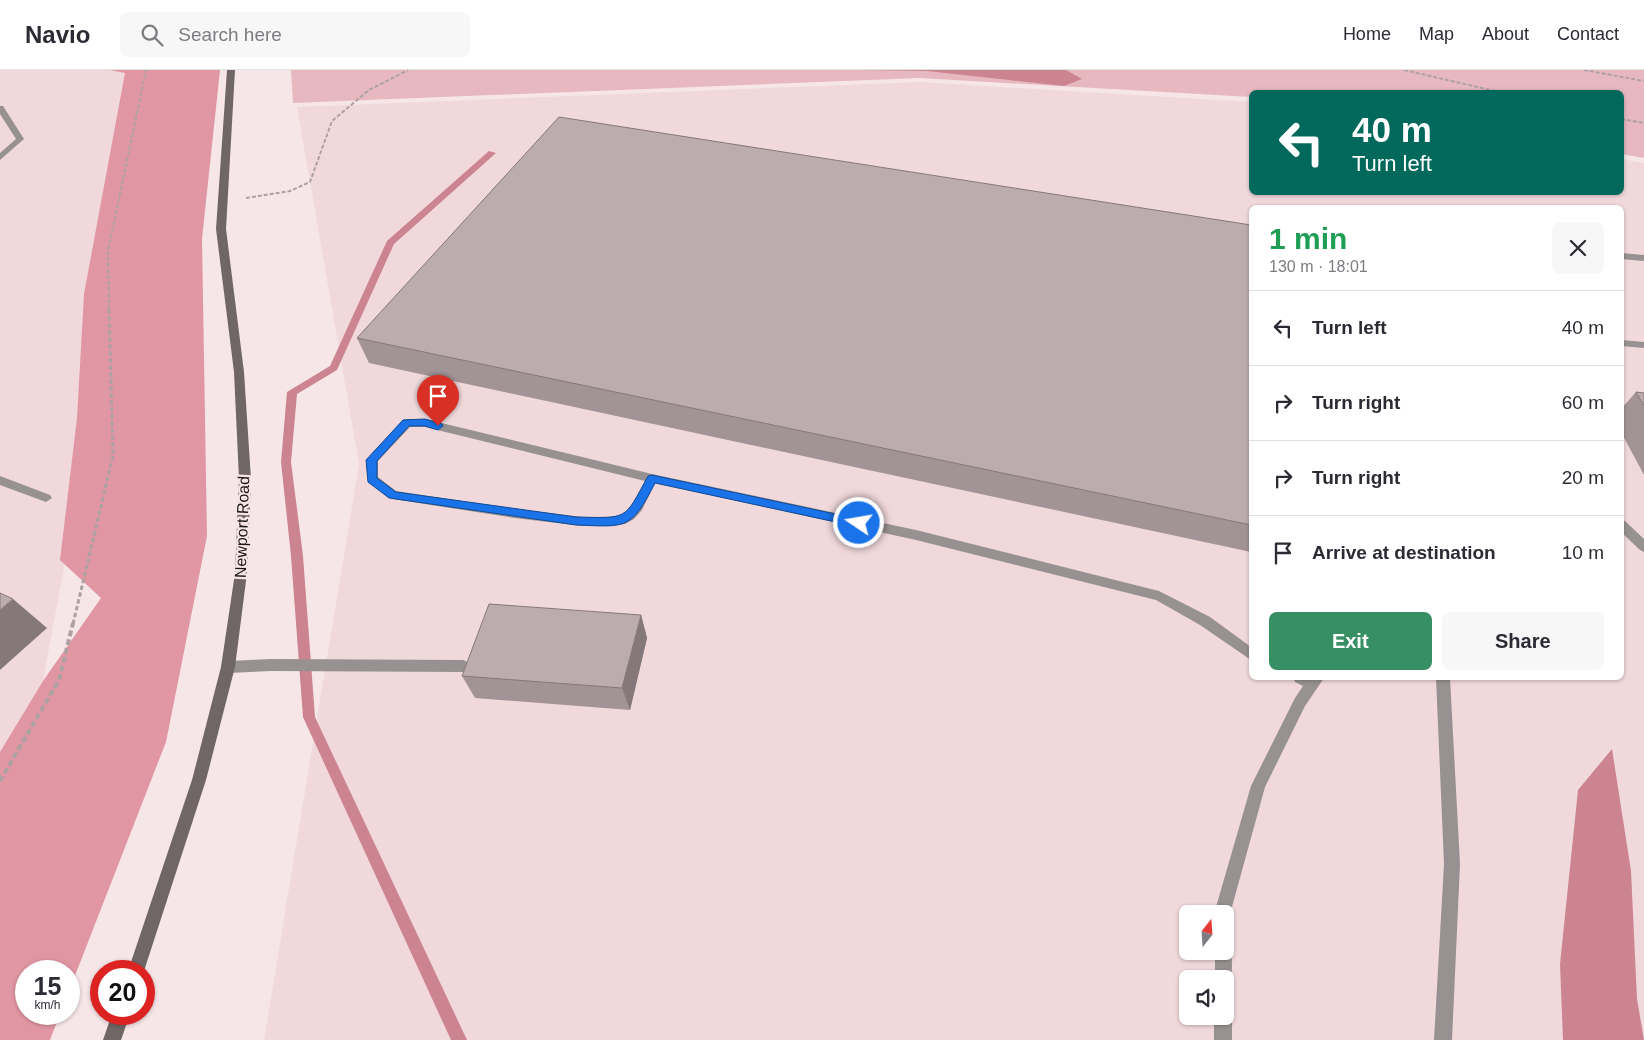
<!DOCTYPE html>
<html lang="en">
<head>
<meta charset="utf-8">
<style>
	body { margin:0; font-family:Arial,sans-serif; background:#f7f7f7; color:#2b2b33; height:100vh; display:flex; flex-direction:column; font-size:19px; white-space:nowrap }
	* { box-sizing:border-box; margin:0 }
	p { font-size:16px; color:#7c7c81 }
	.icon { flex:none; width:28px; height:28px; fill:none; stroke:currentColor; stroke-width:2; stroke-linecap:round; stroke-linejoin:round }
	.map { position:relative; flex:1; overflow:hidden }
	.side { position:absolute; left:1249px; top:135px; width:375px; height:475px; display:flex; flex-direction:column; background:#fff; border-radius:8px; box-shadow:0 1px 4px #0004 }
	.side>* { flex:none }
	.guide { position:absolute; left:1249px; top:20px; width:375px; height:105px; border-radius:8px; box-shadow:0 1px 4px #0004; background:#00695c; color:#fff; overflow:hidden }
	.needle { width:32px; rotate:17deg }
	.controls { position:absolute; left:1179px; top:835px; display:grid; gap:10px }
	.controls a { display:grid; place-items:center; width:55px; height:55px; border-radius:8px; background:#fff; box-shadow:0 1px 4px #0004; font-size:25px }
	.speed { position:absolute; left:15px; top:890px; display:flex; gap:10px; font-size:25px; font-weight:700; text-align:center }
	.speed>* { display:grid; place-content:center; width:65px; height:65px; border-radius:50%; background:#fff; box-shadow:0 1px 4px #0004; line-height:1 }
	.speed small { font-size:12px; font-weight:400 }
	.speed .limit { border:8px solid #d22; background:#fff; color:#111 }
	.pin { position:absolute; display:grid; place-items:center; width:42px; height:42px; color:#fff; margin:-51px -21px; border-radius:50% 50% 50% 0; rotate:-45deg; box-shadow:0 0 5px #0007 }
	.pin .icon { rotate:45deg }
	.me { position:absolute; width:55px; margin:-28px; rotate:282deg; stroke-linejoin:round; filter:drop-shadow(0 0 4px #0008) }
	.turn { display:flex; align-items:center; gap:18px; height:105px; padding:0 20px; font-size:22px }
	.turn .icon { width:65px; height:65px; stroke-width:2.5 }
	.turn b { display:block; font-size:35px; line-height:42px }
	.round { display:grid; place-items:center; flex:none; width:52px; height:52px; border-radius:8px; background:#f7f7f7 }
	.summary { display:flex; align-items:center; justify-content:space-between; height:85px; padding:0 20px }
	h1 { font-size:30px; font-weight:700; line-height:38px; color:#1e9e55 }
	.button { display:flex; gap:10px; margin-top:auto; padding:10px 20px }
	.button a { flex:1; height:58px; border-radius:8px; background:#378f64; color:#fff; font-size:20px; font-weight:700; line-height:58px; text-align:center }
	.button a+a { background:#f7f7f7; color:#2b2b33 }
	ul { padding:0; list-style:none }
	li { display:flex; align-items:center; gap:15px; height:75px; padding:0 20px; border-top:1px solid #e1e1e2 }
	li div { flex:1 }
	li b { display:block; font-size:19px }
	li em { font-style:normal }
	header { display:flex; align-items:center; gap:30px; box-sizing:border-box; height:70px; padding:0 25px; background:#fff; border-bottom:1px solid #e1e1e2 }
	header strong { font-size:24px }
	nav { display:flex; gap:28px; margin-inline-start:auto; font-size:18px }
	.search { width:350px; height:45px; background:#f7f7f7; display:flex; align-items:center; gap:12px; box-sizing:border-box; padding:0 18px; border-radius:8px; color:#7c7c81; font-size:19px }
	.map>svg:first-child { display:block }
</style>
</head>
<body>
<header>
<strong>Navio</strong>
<div class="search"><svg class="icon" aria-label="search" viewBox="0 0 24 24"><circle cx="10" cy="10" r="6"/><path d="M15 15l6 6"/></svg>Search here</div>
<nav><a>Home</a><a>Map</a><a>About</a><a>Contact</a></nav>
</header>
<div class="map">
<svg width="1644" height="970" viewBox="0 0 1644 970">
	<rect width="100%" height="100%" fill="#f7e6e8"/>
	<g fill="#f1d8db" fill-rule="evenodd">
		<path d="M0 0H156L43 611 0 682Z"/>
		<path d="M920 12 1251 32V122H1621V89L1644 93V970H264L359 394 297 37ZM1251 138H1621V608H1251ZM1188 844H1225V881H1188ZM1188 909H1225V946H1188Z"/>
	</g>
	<path fill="#e7b8bf" d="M291 0H1644V88L1621 84V22H1251V27L920 8 293 33Z"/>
	<path fill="#e197a3" d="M110 0H220L202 169 207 466 166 672 69 921V901H26V944H60L50 970H0V682L43 611 101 528 60 490 77 348 84 224 125 3Z"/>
	<g fill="#cc8490">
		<path d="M861 0H1066L1082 9 1064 16 927 1Z"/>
		<path d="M1612 679 1631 801 1637 929 1644 970H1563L1560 894 1578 720Z"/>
	</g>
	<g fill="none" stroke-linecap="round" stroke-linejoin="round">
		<path fill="#cc8490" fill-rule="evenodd" d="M489 81 496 83 394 174 337 300 297 324 291 392 303 486 315 647 467 970H451L303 647 291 486 281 392 287 322 330 296 387 171Z"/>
		<g stroke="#afa1a3" stroke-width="2" stroke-dasharray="4 2" stroke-linecap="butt">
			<path d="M1404 0 1499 22"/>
			<path d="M1584 0 1644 11"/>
			<path d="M1621 49 1644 53"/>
			<path d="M246 128 290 121 310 112 332 51 369 20 408 0"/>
			<path d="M109 239 108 181 146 0"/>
		</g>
		<path stroke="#afa1a3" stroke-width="3" stroke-dasharray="4.5 2.5" stroke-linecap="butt" d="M73 554 113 386 109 238"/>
		<path stroke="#afa1a3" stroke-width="4" stroke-dasharray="6 3" stroke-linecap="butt" d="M0 711 59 610 73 553"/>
		<g fill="#989191" fill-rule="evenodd">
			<path d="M0 36H3L24 69 0 90V83L16 69 0 44Z"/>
			<path d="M1621 183 1644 185V191L1621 189Z"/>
			<path d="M1621 270 1644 272V278L1621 276Z"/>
			<path d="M407 349H425L652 404 916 460 1159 521 1210 547 1251 577V590L1200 555 1156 530 916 470 655 413 642 440 634 449 625 454 609 456H583L514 448 393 429 368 412 366 390 403 350ZM410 357H425L645 411 630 438 622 445 609 447H583L514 439 396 421 378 407V391Z"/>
			<path d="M0 406 50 425 52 428 46 432 0 415Z"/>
			<path d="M1621 449 1625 451 1644 469V482L1640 480 1621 462Z"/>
			<path d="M272 589 463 590 468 592 470 596 468 600 463 602 272 601 228 603 223 601 221 597 223 593 228 591Z"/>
			<path d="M1293 608H1324L1305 636 1265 717 1230 844 1225 851V844H1214L1251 716 1295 628 1303 616 1295 612Z"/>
			<path d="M1436 608H1450L1460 794 1452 970H1434L1444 794Z"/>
			<path d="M1225 874 1229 875C1233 886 1233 904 1229 915L1225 917V909H1215V881H1225Z"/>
			<path d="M1225 938 1229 940 1232 946V970H1214V946H1225Z"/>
		</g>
		<g fill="#706667" fill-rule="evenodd">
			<path d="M227 0H235L226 159 244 302 251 409 247 503 235 597 206 710 144 901H128L192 710 221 597 235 503 239 409 234 302 216 159Z"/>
			<path d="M112 944H130L121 970H103Z"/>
		</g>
	</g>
	<g fill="#a29496">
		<path d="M1251 155V482L369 293 357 268Z"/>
		<path d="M1636 322 1644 323V405L1621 362V339Z"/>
		<path d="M641 545 647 568 630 640 475 628 462 606Z"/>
	</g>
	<g fill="#84787a">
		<path d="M13 529 47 558 0 600V540Z"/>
		<path d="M641 545 647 568 630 640 622 618Z"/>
	</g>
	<g fill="#bcacae" stroke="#84787a">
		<path d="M559 47 1251 155V455L357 268Z"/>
		<path d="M1636 322 1644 323V336Z"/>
		<path d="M0 523 13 529 0 540Z"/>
		<path d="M489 534 641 545 622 618 462 606Z"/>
	</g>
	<path fill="#1a73e8" stroke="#114b97" d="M425 349 442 354 443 356 438 360 425 356H409L377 391V408L396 422 576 447C628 448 624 451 648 406L652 405 859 449 865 453 859 457 655 413C631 460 627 457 576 455L389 428 368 412 366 390 403 350Z"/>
	<g text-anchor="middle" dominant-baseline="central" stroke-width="4.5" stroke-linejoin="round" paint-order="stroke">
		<g font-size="16" fill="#191314" stroke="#f7e6e8">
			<text transform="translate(242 457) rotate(-88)">Newport Road</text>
		</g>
	</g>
</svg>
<div class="controls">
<a><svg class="needle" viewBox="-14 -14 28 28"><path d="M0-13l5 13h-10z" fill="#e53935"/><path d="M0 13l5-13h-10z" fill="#7c7c81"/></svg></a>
<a><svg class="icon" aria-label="sound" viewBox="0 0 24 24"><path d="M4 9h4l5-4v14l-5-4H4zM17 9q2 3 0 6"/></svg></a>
</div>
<div class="speed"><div>15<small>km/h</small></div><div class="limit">20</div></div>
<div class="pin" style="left:438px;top:356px;background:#d93025"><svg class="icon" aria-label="arrive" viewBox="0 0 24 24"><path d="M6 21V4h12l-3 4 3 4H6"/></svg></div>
<svg class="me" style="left:859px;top:453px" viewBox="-20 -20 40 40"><circle r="17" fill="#1a73e8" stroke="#fff" stroke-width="3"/><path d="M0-11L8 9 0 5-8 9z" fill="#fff"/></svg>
<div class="guide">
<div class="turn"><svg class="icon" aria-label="left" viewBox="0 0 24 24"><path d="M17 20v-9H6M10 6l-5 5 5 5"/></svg><div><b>40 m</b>Turn left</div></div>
</div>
<section class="side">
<div class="summary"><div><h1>1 min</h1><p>130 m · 18:01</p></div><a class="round"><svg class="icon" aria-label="close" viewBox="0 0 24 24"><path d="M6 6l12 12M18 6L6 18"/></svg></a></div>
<ul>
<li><svg class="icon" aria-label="left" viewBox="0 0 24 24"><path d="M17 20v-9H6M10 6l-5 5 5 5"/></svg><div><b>Turn left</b></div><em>40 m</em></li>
<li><svg class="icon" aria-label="right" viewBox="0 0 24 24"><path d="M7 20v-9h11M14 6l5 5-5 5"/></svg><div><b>Turn right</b></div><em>60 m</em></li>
<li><svg class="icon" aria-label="right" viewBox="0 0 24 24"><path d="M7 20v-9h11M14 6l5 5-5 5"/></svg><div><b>Turn right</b></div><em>20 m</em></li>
<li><svg class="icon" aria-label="arrive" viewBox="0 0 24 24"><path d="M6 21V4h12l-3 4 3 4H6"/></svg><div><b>Arrive at destination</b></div><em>10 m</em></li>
</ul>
<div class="button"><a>Exit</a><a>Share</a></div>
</section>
</div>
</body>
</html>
